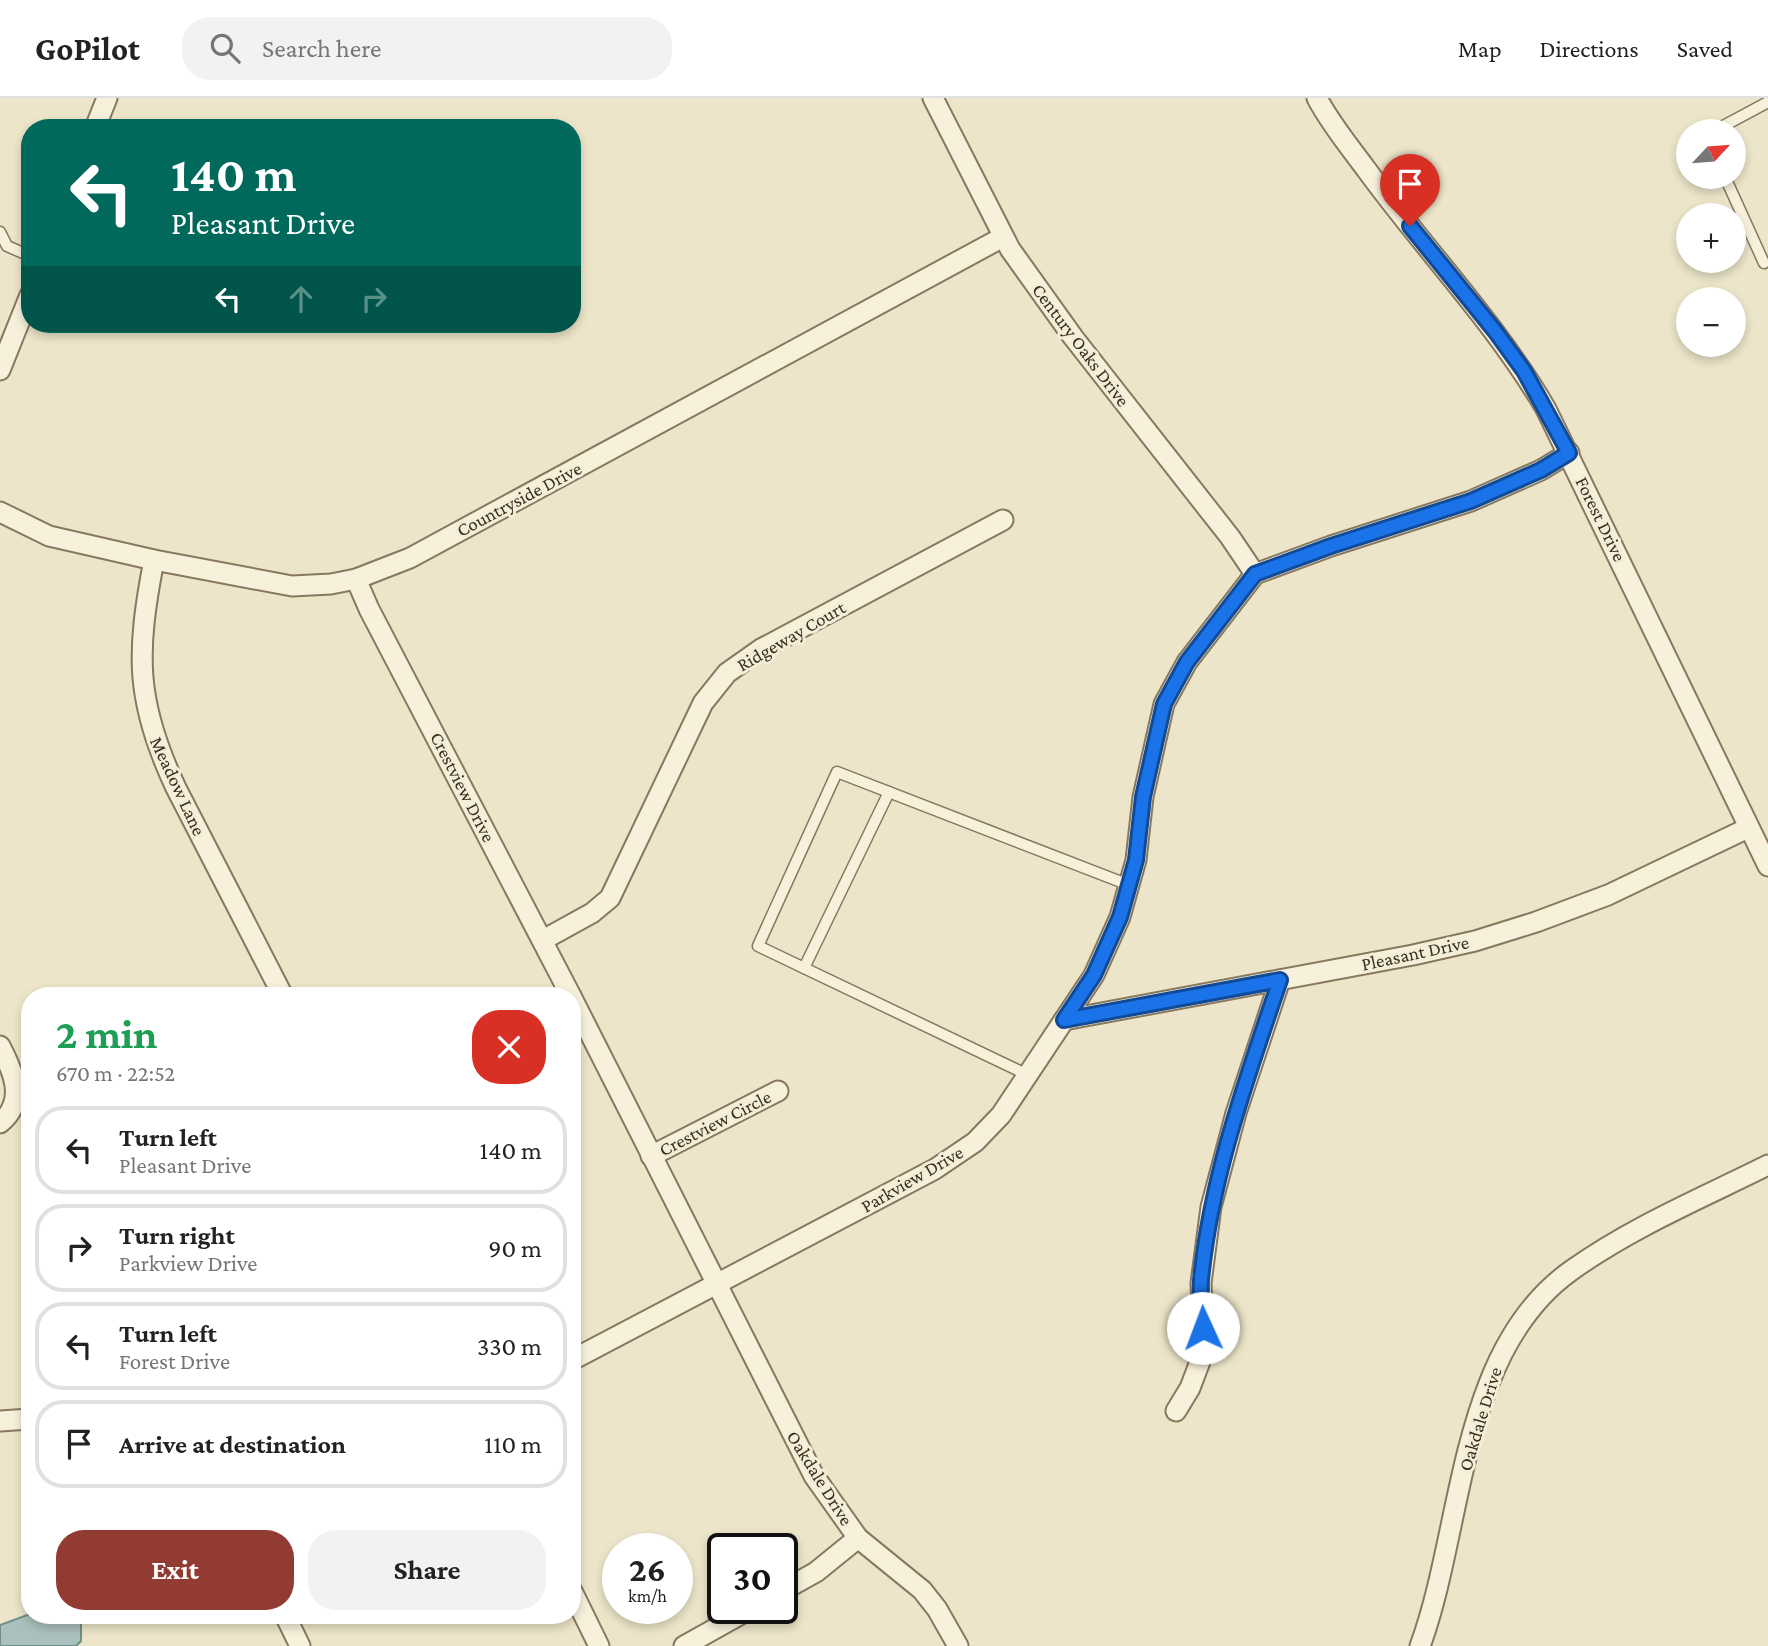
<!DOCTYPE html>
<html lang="en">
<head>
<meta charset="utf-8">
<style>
	body { margin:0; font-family:"Crimson Pro",serif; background:#f2f2f2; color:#222; height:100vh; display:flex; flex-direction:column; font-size:26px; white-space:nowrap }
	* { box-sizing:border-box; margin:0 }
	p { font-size:23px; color:#767676 }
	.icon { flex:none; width:38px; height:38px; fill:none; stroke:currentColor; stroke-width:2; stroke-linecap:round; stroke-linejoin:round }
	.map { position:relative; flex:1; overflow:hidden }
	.sheet { position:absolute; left:21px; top:889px; width:560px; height:637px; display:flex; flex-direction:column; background:#fff; border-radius:28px; box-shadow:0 4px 10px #0003 }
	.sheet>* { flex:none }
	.guide { position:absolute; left:21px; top:21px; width:560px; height:214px; border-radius:28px; box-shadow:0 4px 10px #0003; background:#00695c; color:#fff; overflow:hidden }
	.needle { width:46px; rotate:64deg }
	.buttons { position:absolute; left:1676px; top:21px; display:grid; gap:14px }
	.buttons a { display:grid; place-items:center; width:70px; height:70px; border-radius:50%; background:#fff; box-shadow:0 4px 10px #0003; font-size:35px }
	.speed { position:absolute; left:602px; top:1435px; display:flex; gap:14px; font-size:35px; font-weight:700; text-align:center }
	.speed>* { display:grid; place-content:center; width:91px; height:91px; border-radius:50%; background:#fff; box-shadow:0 4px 10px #0003; line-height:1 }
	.speed small { font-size:18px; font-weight:400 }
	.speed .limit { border:4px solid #111; border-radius:10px; background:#fff; color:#111 }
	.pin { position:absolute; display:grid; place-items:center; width:60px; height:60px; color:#fff; margin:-72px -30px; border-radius:50% 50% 50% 0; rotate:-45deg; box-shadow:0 0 7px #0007 }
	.pin .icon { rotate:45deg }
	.me { position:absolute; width:77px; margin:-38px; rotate:358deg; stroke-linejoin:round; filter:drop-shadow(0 0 5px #0008) }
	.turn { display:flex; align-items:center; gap:24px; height:147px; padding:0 35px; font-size:32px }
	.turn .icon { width:91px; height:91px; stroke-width:2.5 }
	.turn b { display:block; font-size:49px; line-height:60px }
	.lanes { display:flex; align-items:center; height:66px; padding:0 35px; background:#0003; justify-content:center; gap:35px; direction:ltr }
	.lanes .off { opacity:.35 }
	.round { display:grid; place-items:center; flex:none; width:74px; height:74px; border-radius:28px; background:#f2f2f2 }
	.head { display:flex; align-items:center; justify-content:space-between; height:119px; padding:0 35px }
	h1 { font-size:42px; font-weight:700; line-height:52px; color:#1e9e55 }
	.action { display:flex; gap:14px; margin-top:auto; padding:14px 35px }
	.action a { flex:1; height:80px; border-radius:28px; background:#923b33; color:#fff; font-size:28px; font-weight:700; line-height:80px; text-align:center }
	.action a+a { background:#f2f2f2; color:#222 }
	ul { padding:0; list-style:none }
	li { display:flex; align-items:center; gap:21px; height:88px; margin:0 14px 10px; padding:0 21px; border:4px solid #e0e0e0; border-radius:28px }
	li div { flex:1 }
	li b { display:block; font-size:26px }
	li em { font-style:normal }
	header { display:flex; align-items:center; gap:42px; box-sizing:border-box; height:98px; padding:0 35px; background:#fff; border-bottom:2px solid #e0e0e0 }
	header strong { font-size:33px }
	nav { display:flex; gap:38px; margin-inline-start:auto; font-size:24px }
	.search { width:490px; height:63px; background:#f2f2f2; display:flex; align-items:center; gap:18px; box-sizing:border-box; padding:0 24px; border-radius:28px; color:#767676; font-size:26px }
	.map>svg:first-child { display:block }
</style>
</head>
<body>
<header>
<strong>GoPilot</strong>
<div class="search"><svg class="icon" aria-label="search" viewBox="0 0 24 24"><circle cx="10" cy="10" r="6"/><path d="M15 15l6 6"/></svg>Search here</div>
<nav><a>Map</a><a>Directions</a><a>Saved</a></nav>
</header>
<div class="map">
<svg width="1768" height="1548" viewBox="0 0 1768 1548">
	<rect width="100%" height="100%" fill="#ece5c9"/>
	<path fill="#aac0bc" stroke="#708f8a" stroke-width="2" d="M30 1516 81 1517V1543L76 1548H0V1527Z"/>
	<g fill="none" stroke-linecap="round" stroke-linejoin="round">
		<g stroke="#87785f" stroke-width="13">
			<g id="lane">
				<path d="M1714 33 1768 4"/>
				<path d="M1725 79 1764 165"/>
				<path d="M0 134 7 148 30 158"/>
				<path d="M804 870 889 694"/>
				<path d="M1028 977 758 848 837 674 1129 787"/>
			</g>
		</g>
		<g stroke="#87785f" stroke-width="23">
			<g id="street">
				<path d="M933 0 1010 151 1073 239 1230 439 1255 476"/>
				<path d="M1317 0C1330 25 1349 48 1366 71 1425 152 1495 224 1546 311L1768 768"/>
				<path d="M95 30 107 0"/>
				<path d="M0 272 30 197"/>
				<path d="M0 414 49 438 154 462 292 488 331 486 356 481 410 460 1003 139"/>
				<path d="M154 462C136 555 135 603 176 690L283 898"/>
				<path d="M356 481 369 511 571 898"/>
				<path d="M543 842 592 815 610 800 703 605 727 575 761 551 1003 422"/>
				<path d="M572 900 814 1378 858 1440 922 1492 937 1511 958 1548"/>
				<path d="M1064 922 1413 857 1475 843 1536 824 1608 797 1748 730"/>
				<path d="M0 948C13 973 27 1003 0 1025"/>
				<path d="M651 1058 778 993"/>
				<path d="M572 1262 935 1071 975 1044 1001 1017 1094 877 1120 819 1136 762 1143 699 1164 606 1187 564 1255 476 1331 448 1471 403 1541 372 1569 355"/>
				<path d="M1176 1313 1190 1290 1204 1253 1201 1185 1211 1109 1236 1015 1280 882"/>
				<path d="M0 1323 30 1321"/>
				<path d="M572 1493 599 1548"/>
				<path d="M782 1493 816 1474 858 1440"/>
				<path d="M285 1517 300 1548"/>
				<path d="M684 1548 752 1510"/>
				<path d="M1420 1548C1464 1429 1458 1252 1572 1172 1632 1129 1702 1100 1768 1067"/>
			</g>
		</g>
		<use href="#lane" stroke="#f7f1dc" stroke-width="10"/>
		<use href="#street" stroke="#f7f1dc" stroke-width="19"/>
	</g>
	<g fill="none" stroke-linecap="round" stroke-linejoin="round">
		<g stroke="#114b97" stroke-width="18">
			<path id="route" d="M1203 1230C1202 1214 1200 1198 1201 1182 1211 1078 1247 980 1280 882L1064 922 1094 877 1120 819 1136 762 1143 699 1164 606 1187 564 1255 476 1331 448 1471 403 1541 372 1569 355 1524 273 1495 233 1410 128"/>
		</g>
		<use href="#route" stroke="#1a73e8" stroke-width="12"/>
	</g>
	<g text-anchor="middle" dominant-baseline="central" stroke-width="6" stroke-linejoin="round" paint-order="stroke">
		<g font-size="19" fill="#392f21" stroke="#f4eed8">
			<text transform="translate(1081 247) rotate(53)">Century Oaks Drive</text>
			<text transform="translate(519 401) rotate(-28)">Countryside Drive</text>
			<text transform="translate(1601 421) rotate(64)">Forest Drive</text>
			<text transform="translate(791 538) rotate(-30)">Ridgeway Court</text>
			<text transform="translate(178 688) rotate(65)">Meadow Lane</text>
			<text transform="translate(463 689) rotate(63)">Crestview Drive</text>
			<text transform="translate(1415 855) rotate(-12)">Pleasant Drive</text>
			<text transform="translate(715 1025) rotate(-27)">Crestview Circle</text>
			<text transform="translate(912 1081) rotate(-30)">Parkview Drive</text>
			<text transform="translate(1480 1321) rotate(-73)">Oakdale Drive</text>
			<text transform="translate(820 1380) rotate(58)">Oakdale Drive</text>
		</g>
	</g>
</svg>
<div class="buttons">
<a><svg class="needle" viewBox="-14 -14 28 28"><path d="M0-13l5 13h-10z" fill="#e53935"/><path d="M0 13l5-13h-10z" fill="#767676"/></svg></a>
<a>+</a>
<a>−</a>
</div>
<div class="speed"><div>26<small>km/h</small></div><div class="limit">30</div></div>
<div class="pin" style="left:1410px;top:128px;background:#d93025"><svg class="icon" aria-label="arrive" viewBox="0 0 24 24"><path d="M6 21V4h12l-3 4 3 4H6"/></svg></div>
<svg class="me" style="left:1203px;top:1230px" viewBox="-20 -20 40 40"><circle r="19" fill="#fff"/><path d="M0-13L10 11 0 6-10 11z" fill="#1a73e8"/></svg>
<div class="guide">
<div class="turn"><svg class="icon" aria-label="left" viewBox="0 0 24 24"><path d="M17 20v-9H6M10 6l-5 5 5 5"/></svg><div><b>140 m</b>Pleasant Drive</div></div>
<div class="lanes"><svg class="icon" aria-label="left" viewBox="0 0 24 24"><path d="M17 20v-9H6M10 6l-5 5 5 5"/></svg><svg class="icon off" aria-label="ahead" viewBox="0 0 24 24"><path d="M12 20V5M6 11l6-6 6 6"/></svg><svg class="icon off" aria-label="right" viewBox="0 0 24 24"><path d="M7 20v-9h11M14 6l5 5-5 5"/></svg></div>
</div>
<section class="sheet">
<div class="head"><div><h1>2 min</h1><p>670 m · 22:52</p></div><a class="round" style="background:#d93025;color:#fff"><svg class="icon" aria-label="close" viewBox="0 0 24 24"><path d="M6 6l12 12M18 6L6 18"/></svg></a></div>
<ul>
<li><svg class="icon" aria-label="left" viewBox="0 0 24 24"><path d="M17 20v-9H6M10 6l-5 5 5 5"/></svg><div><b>Turn left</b><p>Pleasant Drive</p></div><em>140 m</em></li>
<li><svg class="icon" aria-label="right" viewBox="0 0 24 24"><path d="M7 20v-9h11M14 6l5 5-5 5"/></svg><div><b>Turn right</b><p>Parkview Drive</p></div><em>90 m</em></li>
<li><svg class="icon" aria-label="left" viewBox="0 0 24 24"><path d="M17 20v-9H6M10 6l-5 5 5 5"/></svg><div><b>Turn left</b><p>Forest Drive</p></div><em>330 m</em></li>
<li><svg class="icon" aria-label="arrive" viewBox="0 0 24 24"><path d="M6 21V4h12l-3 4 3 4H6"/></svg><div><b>Arrive at destination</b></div><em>110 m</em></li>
</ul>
<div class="action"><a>Exit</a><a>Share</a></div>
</section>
</div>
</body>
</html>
